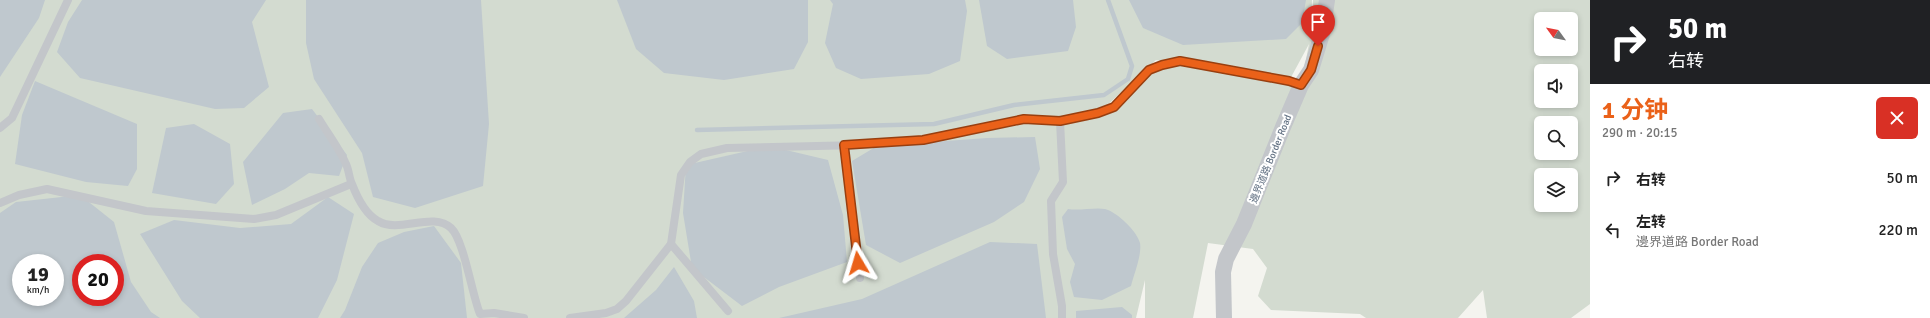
<!DOCTYPE html>
<html lang="zh">
<head>
<meta charset="utf-8">
<style>
	body { margin:0; font-family:Signika,"Noto Sans SC",sans-serif; background:#f2f2f2; color:#222; height:100vh; display:flex; flex-direction:column; font-size:15px; white-space:nowrap }
	* { box-sizing:border-box; margin:0 }
	p { font-size:13px; color:#767676 }
	.icon { flex:none; width:22px; height:22px; fill:none; stroke:currentColor; stroke-width:2; stroke-linecap:round; stroke-linejoin:round }
	.map { position:relative; flex:1; overflow:hidden }
	.drawer { display:flex; flex-direction:column; background:#fff; width:340px }
	.drawer>* { flex:none }
	.top-card { background:#202124; color:#fff; overflow:hidden }
	.needle { width:26px; rotate:303deg }
	.controls { position:absolute; left:1534px; top:12px; display:grid; gap:8px }
	.controls a { display:grid; place-items:center; width:44px; height:44px; border-radius:6px; background:#fff; box-shadow:0 2px 6px #0003; font-size:20px }
	.speed { position:absolute; left:12px; top:254px; display:flex; gap:8px; font-size:20px; font-weight:700; text-align:center }
	.speed>* { display:grid; place-content:center; width:52px; height:52px; border-radius:50%; background:#fff; box-shadow:0 2px 6px #0003; line-height:1 }
	.speed small { font-size:10px; font-weight:400 }
	.speed .limit { border:6px solid #d22; background:#fff; color:#111 }
	.pin { position:absolute; display:grid; place-items:center; width:34px; height:34px; color:#fff; margin:-41px -17px; border-radius:50% 50% 50% 0; rotate:-45deg; box-shadow:0 0 4px #0007 }
	.pin .icon { rotate:45deg }
	.me { position:absolute; width:44px; margin:-22px; rotate:353deg; stroke-linejoin:round; filter:drop-shadow(0 0 3px #0008) }
	.turn { display:flex; align-items:center; gap:14px; height:84px; padding:0 12px; font-size:18px }
	.turn .icon { width:52px; height:52px; stroke-width:2.5 }
	.turn b { display:block; font-size:28px; line-height:34px }
	.round { display:grid; place-items:center; flex:none; width:42px; height:42px; border-radius:6px; background:#f2f2f2 }
	.head { display:flex; align-items:center; justify-content:space-between; height:68px; padding:0 12px }
	h1 { font-size:24px; font-weight:700; line-height:30px; color:#ea6119 }
	ul { padding:0; list-style:none }
	li { display:flex; align-items:center; gap:12px; height:52px; padding:0 12px }
	li div { flex:1 }
	li b { display:block; font-size:15px }
	li em { font-style:normal }
	main { display:flex; flex:1; min-height:0 }
	.map>svg:first-child { display:block }
</style>
</head>
<body>
<main>
<div class="map">
<svg width="1590" height="318" viewBox="0 0 1590 318">
	<rect width="100%" height="100%" fill="#f4f4ef"/>
	<path fill="#d3dbd0" fill-rule="evenodd" d="M0 0H1312L1311 36 1313 0H1590V304L1571 318H1487L1483 290 1458 318H1366L1360 314 1271 310 1258 296 1267 268 1253 249 1208 243 1193 318H1145V280L1136 318H0ZM1541 19H1571V49H1541ZM1309 44 1301 85 1289 81ZM1156 60 1175 63 1149 70 1132 89 1102 110ZM1541 71H1571V101H1541ZM1541 123H1571V153H1541ZM1541 175H1571V205H1541ZM21 263H55V297H21ZM81 263H115V297H81Z"/>
	<g fill="#bfc8ce" fill-rule="evenodd">
		<path d="M0 0H45L39 18 0 77Z"/>
		<path d="M82 0H266L252 22 269 87 244 108 215 109 80 78 57 52 68 22Z"/>
		<path d="M306 0H481L489 124 483 186 415 208 373 197 362 153 314 79 306 43Z"/>
		<path d="M617 0H808V42L794 69 724 80 664 73 636 49Z"/>
		<path d="M830 0H965L967 11 960 61 929 74 861 79 836 68 825 43 833 4Z"/>
		<path d="M979 0H1073L1076 27 1068 51 1007 59 987 46Z"/>
		<path d="M1129 0H1306L1302 23 1286 39 1183 45 1143 28Z"/>
		<path d="M35 81 137 124V169L128 186 86 182 15 164 22 115Z"/>
		<path d="M312 109 347 155 339 176 309 173 285 189 252 205 243 162 283 113Z"/>
		<path d="M194 124 230 144 234 184 216 204 152 193 166 128Z"/>
		<path d="M1035 137 1040 169 1024 202 994 222 900 263 866 245 852 161 877 146 987 138Z"/>
		<path d="M769 146 828 160 843 215 847 262 779 287 742 306 692 268 683 213 686 165Z"/>
		<path d="M80 195 114 222 131 282 151 312 160 318H0V213L16 202ZM21 263H55V297H21ZM81 263H115V297H81Z"/>
		<path d="M328 197 354 214 337 280 318 318H200L182 301 140 234 174 220 240 228 291 224Z"/>
		<path d="M1068 209C1079 211 1095 207 1105 209 1117 212 1137 231 1140 243 1142 255 1134 274 1131 286L1102 300 1074 297 1070 282 1075 264 1067 249 1062 217Z"/>
		<path d="M434 226 461 263 467 318H340L345 310 362 267 378 243 404 232Z"/>
		<path d="M990 242 1037 244 1046 318H779L862 299Z"/>
		<path d="M674 267 694 301 697 318H624L656 290Z"/>
		<path d="M1122 307 1132 315V318H1076V311Z"/>
	</g>
	<g fill="none" stroke-linecap="round" stroke-linejoin="round">
		<path stroke="#bfc8ce" stroke-width="4.5" d="M697 130 934 124 1014 105 1104 95 1128 79 1132 66 1108 0"/>
		<g stroke="#c3c6ca" stroke-width="8">
			<path d="M319 119C328 134 339 148 346 164 349 170 349 178 352 184 357 197 365 214 378 221 399 234 433 211 451 228 464 240 472 295 480 314L494 313 524 318"/>
			<path d="M1060 121 1063 182 1051 201 1053 254 1062 306V318"/>
			<path d="M0 128 12 118 68 0"/>
			<path d="M844 145 860 278"/>
			<path d="M0 203 19 195 47 189 146 211 254 219 276 215 351 184"/>
			<path d="M671 244 728 311"/>
			<path d="M570 318 606 313 617 309 626 301 671 244 681 175 690 162 701 154 727 148 861 145 923 140 1024 119 1060 121 1098 113 1114 107 1149 70 1161 65 1180 61 1289 81 1301 85"/>
		</g>
		<path stroke="#c3c6ca" stroke-width="16" d="M1224 318 1223 272 1226 259 1244 224 1283 127 1301 85 1311 70 1322 34 1327 0"/>
	</g>
	<g fill="none" stroke-linecap="round" stroke-linejoin="round">
		<g stroke="#983f10" stroke-width="10">
			<path id="route" d="M858 263 844 145 923 140 1024 119 1060 121 1098 113 1114 107 1149 70 1162 65 1180 61 1289 81 1301 85 1311 70 1318 46"/>
		</g>
		<use href="#route" stroke="#ea6119" stroke-width="7"/>
	</g>
	<g text-anchor="middle" dominant-baseline="central" stroke-width="4" stroke-linejoin="round" paint-order="stroke">
		<g font-size="10" fill="#617082" stroke="#fff">
			<text transform="translate(1271 159) rotate(-68)">邊界道路 Border Road</text>
		</g>
	</g>
</svg>
<div class="controls">
<a><svg class="needle" viewBox="-14 -14 28 28"><path d="M0-13l5 13h-10z" fill="#e53935"/><path d="M0 13l5-13h-10z" fill="#767676"/></svg></a>
<a><svg class="icon" aria-label="sound" viewBox="0 0 24 24"><path d="M4 9h4l5-4v14l-5-4H4zM17 9q2 3 0 6"/></svg></a>
<a><svg class="icon" aria-label="search" viewBox="0 0 24 24"><circle cx="10" cy="10" r="6"/><path d="M15 15l6 6"/></svg></a>
<a><svg class="icon" aria-label="layers" viewBox="0 0 24 24"><path d="M12 4l9 5-9 5-9-5zM3 14l9 5 9-5"/></svg></a>
</div>
<div class="speed"><div>19<small>km/h</small></div><div class="limit">20</div></div>
<div class="pin" style="left:1318px;top:46px;background:#d93025"><svg class="icon" aria-label="arrive" viewBox="0 0 24 24"><path d="M6 21V4h12l-3 4 3 4H6"/></svg></div>
<svg class="me" style="left:858px;top:263px" viewBox="-20 -20 40 40"><path d="M0-17L14 15 0 8-14 15z" fill="#ea6119" stroke="#fff" stroke-width="4"/></svg>
</div>
<section class="drawer">
<div class="top-card">
<div class="turn"><svg class="icon" aria-label="right" viewBox="0 0 24 24"><path d="M7 20v-9h11M14 6l5 5-5 5"/></svg><div><b>50 m</b>右转</div></div>
</div>
<div class="head"><div><h1>1 分钟</h1><p>290 m · 20:15</p></div><a class="round" style="background:#d93025;color:#fff"><svg class="icon" aria-label="close" viewBox="0 0 24 24"><path d="M6 6l12 12M18 6L6 18"/></svg></a></div>
<ul>
<li><svg class="icon" aria-label="right" viewBox="0 0 24 24"><path d="M7 20v-9h11M14 6l5 5-5 5"/></svg><div><b>右转</b></div><em>50 m</em></li>
<li><svg class="icon" aria-label="left" viewBox="0 0 24 24"><path d="M17 20v-9H6M10 6l-5 5 5 5"/></svg><div><b>左转</b><p>邊界道路 Border Road</p></div><em>220 m</em></li>
</ul>
</section>
</main>
</body>
</html>
